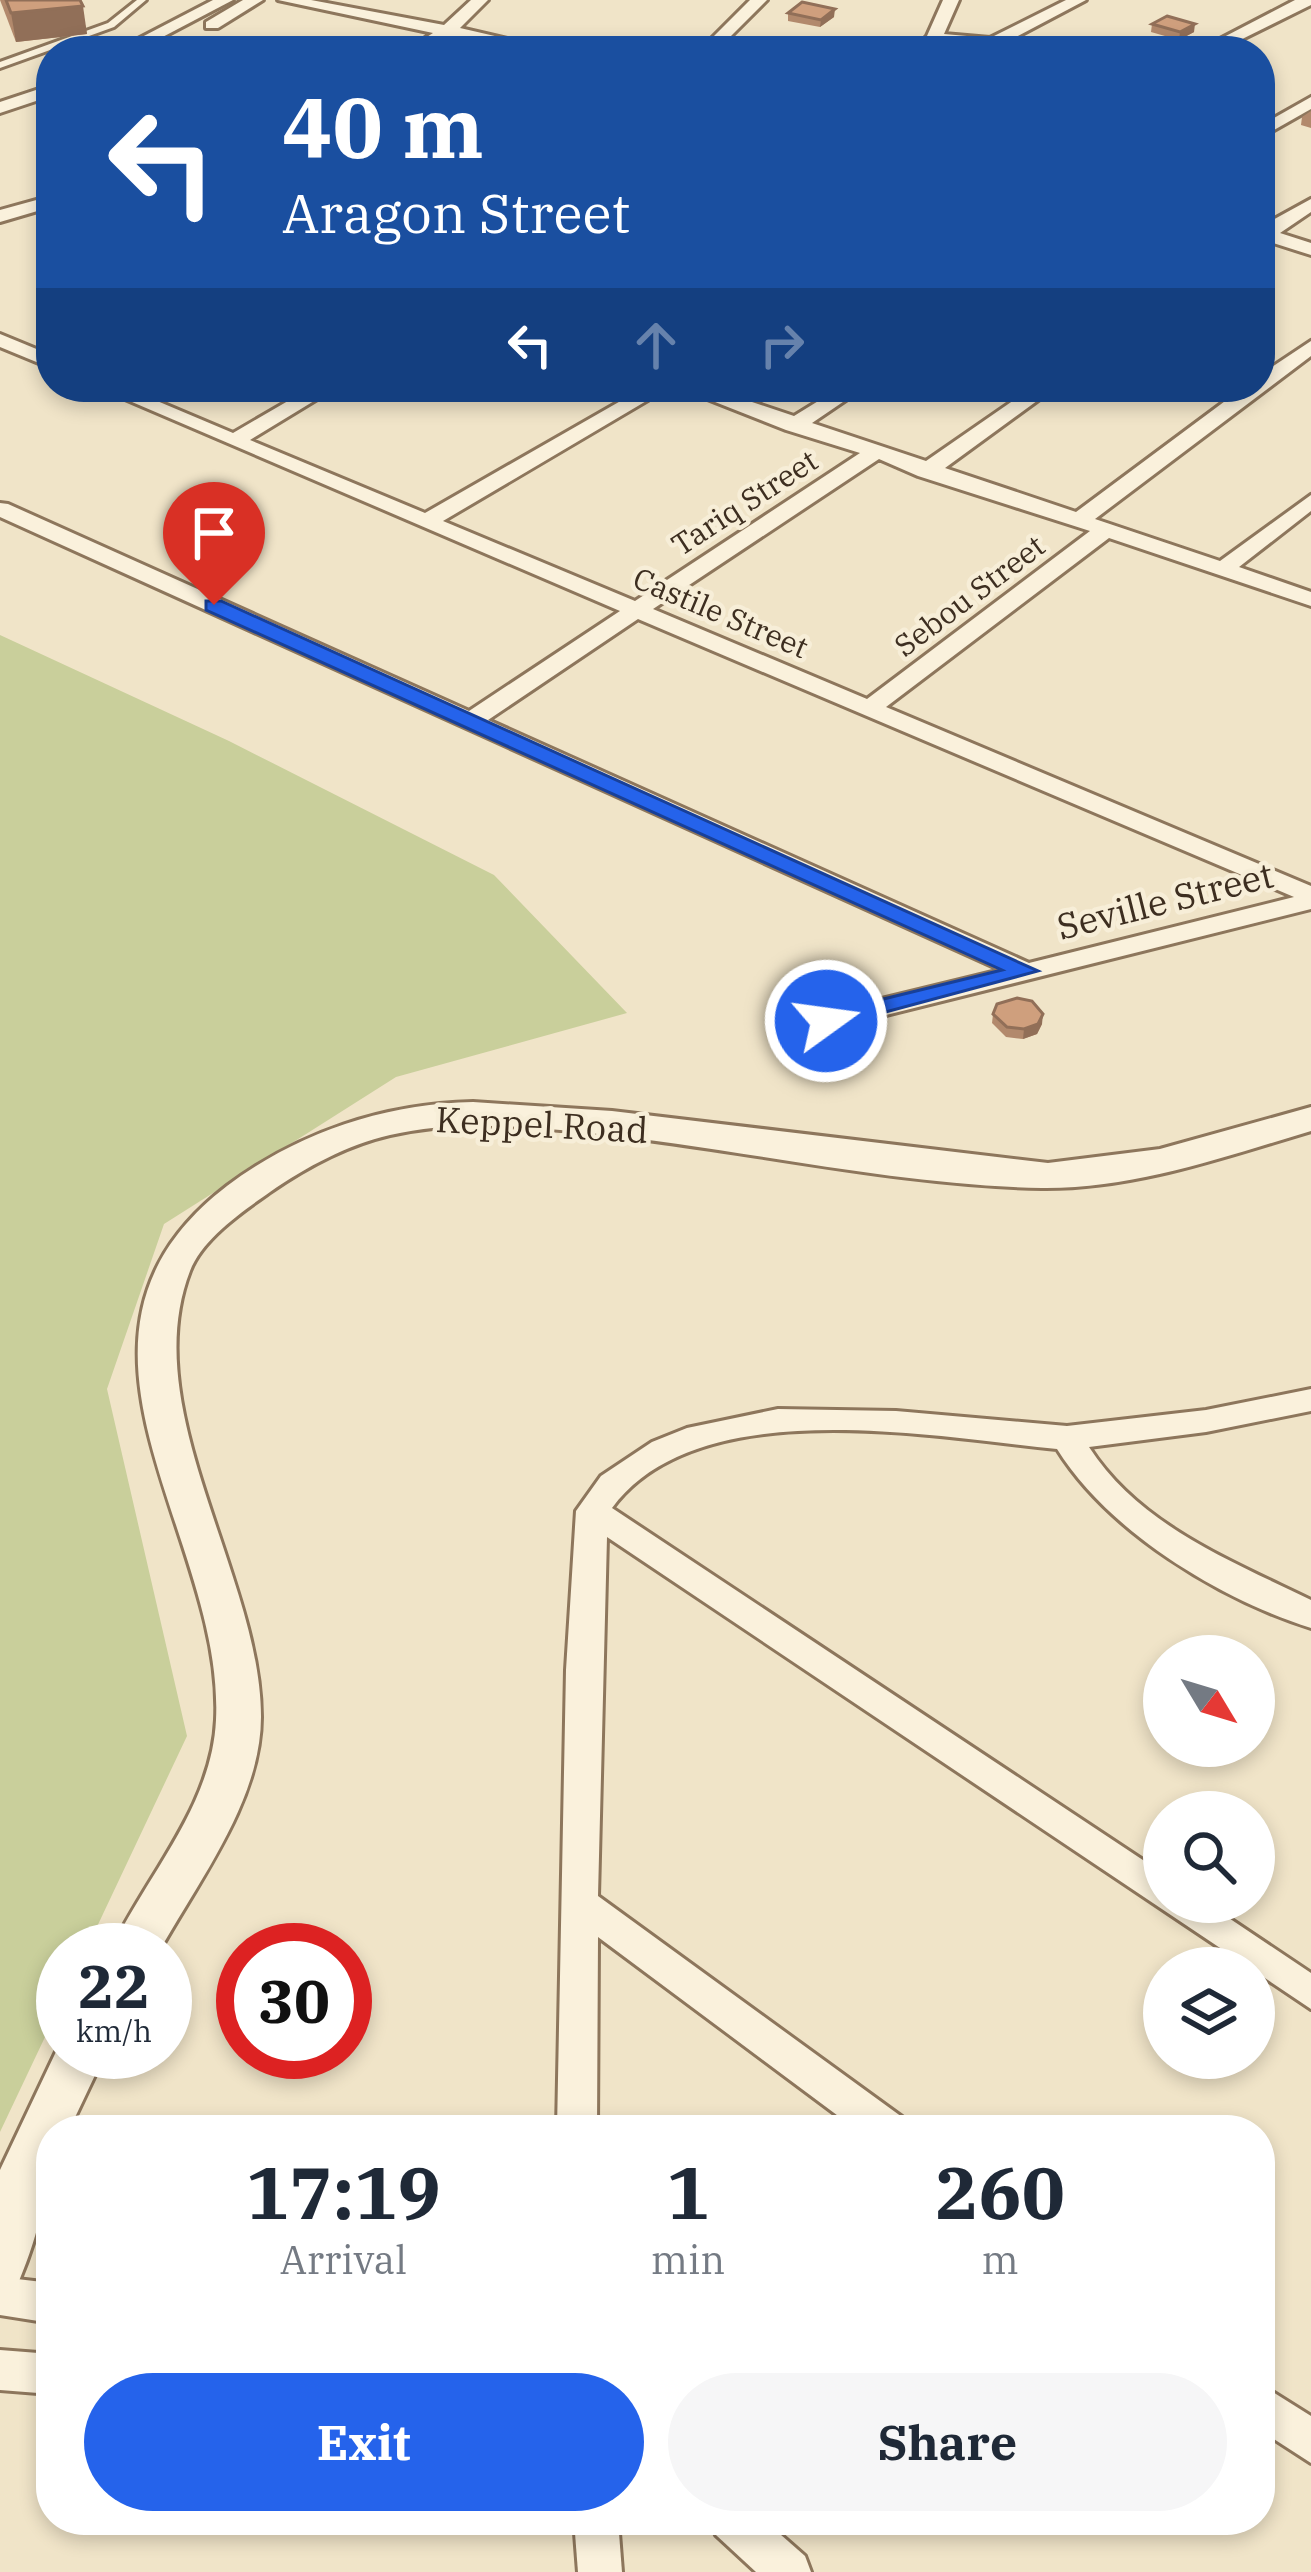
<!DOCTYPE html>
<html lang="en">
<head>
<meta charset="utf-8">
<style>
	body { margin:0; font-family:"IBM Plex Serif",serif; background:#f6f6f7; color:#1f2937; height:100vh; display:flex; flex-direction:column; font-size:45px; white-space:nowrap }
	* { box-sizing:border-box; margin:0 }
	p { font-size:39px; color:#747a83 }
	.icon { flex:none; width:66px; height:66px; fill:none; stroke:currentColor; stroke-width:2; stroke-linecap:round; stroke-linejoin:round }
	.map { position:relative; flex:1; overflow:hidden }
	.drawer { position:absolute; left:36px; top:2115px; width:1239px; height:420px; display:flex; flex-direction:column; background:#fff; border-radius:48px; box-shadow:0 6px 18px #0003 }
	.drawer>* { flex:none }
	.banner { position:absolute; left:36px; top:36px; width:1239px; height:366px; border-radius:48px; box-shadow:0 6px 18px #0003; background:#1a4fa0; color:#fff; overflow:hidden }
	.needle { width:78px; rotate:128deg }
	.tools { position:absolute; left:1143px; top:1635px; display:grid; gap:24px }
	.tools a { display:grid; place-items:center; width:132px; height:132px; border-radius:50%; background:#fff; box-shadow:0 6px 18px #0003; font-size:60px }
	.speed { position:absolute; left:36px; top:1923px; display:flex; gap:24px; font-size:60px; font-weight:700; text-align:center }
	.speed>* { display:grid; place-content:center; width:156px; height:156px; border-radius:50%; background:#fff; box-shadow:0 6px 18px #0003; line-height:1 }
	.speed small { font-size:30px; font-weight:400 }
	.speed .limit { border:18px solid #d22; background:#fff; color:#111 }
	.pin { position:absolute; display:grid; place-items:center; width:102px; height:102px; color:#fff; margin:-123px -51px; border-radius:50% 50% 50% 0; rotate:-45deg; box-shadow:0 0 12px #0007 }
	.pin .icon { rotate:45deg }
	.me { position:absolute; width:132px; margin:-66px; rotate:76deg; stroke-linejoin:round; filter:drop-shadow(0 0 9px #0008) }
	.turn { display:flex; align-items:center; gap:42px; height:252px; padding:0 48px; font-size:54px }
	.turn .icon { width:156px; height:156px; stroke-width:2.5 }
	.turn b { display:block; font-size:84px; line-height:102px }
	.lanes { display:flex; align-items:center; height:114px; padding:0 48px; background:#0003; justify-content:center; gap:60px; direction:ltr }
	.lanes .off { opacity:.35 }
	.eta { display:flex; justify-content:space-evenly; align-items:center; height:204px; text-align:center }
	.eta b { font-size:72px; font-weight:700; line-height:84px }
	.cta { display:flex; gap:24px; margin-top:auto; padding:24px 48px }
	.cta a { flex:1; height:138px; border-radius:72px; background:#2563eb; color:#fff; font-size:48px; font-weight:700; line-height:138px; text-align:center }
	.cta a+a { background:#f6f6f7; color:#1f2937 }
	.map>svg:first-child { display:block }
</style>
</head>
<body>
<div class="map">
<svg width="1311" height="2572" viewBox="0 0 1311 2572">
	<rect width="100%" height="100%" fill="#f0e4c8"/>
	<path fill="#c9cf9b" d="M0 635 229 741 494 875 627 1013 396 1077 164 1224 107 1389 187 1736 86 1950H63V1999L0 2132Z"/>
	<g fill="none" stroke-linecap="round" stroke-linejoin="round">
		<g stroke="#8d765c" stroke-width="6">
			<path id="service" d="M137 0H146L114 27 0 68V62L108 23Z"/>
		</g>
		<g stroke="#8d765c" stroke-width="6">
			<g id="minor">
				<path d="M213 0H233L136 51H115Z"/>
				<path d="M243 0H263L218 28H206V22Z"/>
				<path d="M278 0H311L444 25 471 0H488L460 28 560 51H526L451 37 425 51H405L433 33Z"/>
				<path d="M750 0H767L716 51H699Z"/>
				<path d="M943 0H959L944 34 990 38 1066 0H1086L999 46 938 43 930 51H913L927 36Z"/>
				<path d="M1295 0H1311V5L1218 51H1197Z"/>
				<path d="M51 85V96L0 113V102Z"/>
				<path d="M1311 97V109L1260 138V126Z"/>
				<path d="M51 196V207L0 222V210Z"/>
				<path d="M1311 199V212L1280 233 1311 243V255L1267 241 1260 244V227Z"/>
				<path d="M0 334 51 355V368L0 347Z"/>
				<path d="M1311 341V356L1095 519 1220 561 1311 495V511L1239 567 1311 592V606L1109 538 886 707 1311 886V909L826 1030 812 1021 816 1015 1001 970 0 517V503L8 504 469 711 620 611 97 387H124L233 433 312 387H337L250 440 425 513 645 387H670L443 521 635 601 860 453 786 430 677 387H707L794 416 841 387H865L812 423 926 461 1033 387H1056L945 468 1076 512 1244 387H1260V375ZM879 459 918 476 1090 531 867 699 653 609ZM638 619 1294 897 1029 963 488 720Z"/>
				<path d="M1311 1389V1411L1206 1432 1089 1447C1139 1525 1231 1561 1311 1600V1628C1219 1599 1108 1531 1057 1449 933 1437 698 1391 612 1508L1164 1874V1902H1205L1311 1973V2009L607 1537 598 1896 902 2117 908 2130H857L598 1937 597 2130H557L566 1670 576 1511 601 1476 652 1442 687 1428 778 1409 896 1411 1067 1426 1206 1410Z"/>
				<path d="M0 2277 51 2283V2323L0 2315Z"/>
				<path d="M0 2350 51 2354V2394L0 2390Z"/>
				<path d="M1260 2384 1311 2416V2463L1260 2430Z"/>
				<path d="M574 2520H618L622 2572H578Z"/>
				<path d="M709 2520H764L805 2556 811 2572H756L716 2535Z"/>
			</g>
		</g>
		<g stroke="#8d765c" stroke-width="6">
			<g id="tertiary">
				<path d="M473 1102 612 1111 1048 1163 1160 1149 1311 1107V1131C1223 1157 1135 1189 1042 1188 891 1185 739 1148 589 1133 523 1126 455 1120 390 1135 347 1145 306 1167 270 1192 243 1211 202 1239 190 1271 136 1410 261 1576 261 1717 261 1800 199 1880 160 1950H111C147 1875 212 1806 216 1720 225 1534 28 1339 227 1186 299 1132 384 1104 473 1102Z"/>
				<path d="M63 2037V2052H106L69 2130H51C51 2181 39 2234 19 2281L0 2288V2170Z"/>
			</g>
		</g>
		<use href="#service" fill="#faf1dc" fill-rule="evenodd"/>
		<use href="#minor" fill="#faf1dc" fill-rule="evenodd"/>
		<use href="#tertiary" fill="#faf1dc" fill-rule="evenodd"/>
	</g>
	<g fill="#b2896c">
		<path d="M0 0H80L87 34 16 42Z"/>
		<path d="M788 13 834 17 820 27 788 21Z"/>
		<path d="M1152 24 1194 32 1179 40 1151 32Z"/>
		<path d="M1311 111V128L1301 125 1302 117Z"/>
		<path d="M993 1014 1042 1024 1037 1034 1023 1039 1006 1037 992 1023Z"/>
	</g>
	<g fill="#916f58">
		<path d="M83 6 87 34 16 42 11 13Z"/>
		<path d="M835 9 834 17 820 27 821 20Z"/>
		<path d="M1195 24 1194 32 1179 40 1180 32Z"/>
		<path d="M1043 1014 1042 1024 1037 1034 1023 1039 1024 1029Z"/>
	</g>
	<g fill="#cf9f7d" stroke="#916f58" stroke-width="3">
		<path d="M6 0H80L83 6 11 13Z"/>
		<path d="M802 2 835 9 821 20 788 13Z"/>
		<path d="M1167 16 1195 24 1180 32 1152 24Z"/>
		<path d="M1017 998 1032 1001 1043 1014 1038 1024 1024 1029 1007 1027 993 1014 997 1004Z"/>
	</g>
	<path fill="#2563eb" stroke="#184099" stroke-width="3" d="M206 601H221L1038 971 826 1028 818 1026V1015L1002 970 206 610Z"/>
	<g text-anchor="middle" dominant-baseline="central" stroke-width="9" stroke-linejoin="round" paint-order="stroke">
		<g font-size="30" fill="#3d2e20" stroke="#f7eed8">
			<text transform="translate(744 502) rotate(-33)">Tariq Street</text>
			<text transform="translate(969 595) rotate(-37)">Sebou Street</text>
			<text transform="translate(721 612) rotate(23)">Castile Street</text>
		</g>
		<g font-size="36" fill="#3d2e20" stroke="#f7eed8">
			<text transform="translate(1165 900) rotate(-14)">Seville Street</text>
			<text transform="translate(542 1124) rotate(3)">Keppel Road</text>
		</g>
	</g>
</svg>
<div class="tools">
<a><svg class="needle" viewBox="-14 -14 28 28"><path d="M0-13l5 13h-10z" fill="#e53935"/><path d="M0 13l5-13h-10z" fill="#747a83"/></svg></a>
<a><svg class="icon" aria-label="search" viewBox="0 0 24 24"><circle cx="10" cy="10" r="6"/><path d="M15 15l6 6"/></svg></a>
<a><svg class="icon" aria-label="layers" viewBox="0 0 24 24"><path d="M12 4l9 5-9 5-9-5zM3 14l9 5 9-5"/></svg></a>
</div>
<div class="speed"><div>22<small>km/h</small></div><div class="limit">30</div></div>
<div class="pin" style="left:214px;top:605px;background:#d93025"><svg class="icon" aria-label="arrive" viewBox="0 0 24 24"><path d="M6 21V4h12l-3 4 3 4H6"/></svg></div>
<svg class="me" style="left:826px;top:1021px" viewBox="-20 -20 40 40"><circle r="17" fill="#2563eb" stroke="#fff" stroke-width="3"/><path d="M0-11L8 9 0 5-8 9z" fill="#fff"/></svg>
<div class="banner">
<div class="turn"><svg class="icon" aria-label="left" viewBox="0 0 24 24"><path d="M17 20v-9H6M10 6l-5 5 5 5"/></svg><div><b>40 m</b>Aragon Street</div></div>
<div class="lanes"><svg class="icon" aria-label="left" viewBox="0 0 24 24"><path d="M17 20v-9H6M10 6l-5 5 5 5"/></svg><svg class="icon off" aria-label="ahead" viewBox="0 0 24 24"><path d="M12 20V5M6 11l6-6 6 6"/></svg><svg class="icon off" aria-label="right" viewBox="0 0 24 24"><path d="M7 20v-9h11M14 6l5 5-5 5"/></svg></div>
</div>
<section class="drawer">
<div class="eta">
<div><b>17:19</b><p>Arrival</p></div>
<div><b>1</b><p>min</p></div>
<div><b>260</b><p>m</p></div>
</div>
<div class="cta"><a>Exit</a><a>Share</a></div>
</section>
</div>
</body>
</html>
